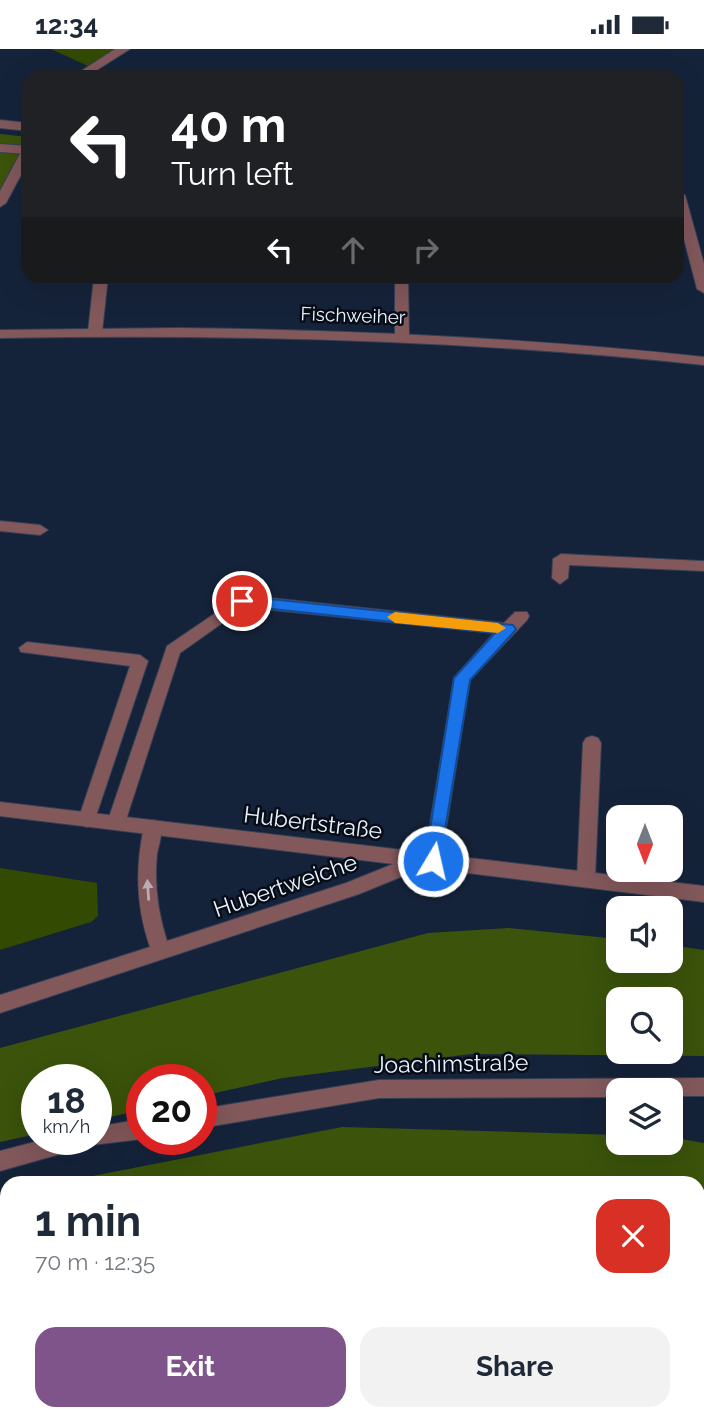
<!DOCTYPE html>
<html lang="en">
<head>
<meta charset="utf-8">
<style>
	body { margin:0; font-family:Raleway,sans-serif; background:#f2f2f3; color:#1f2937; height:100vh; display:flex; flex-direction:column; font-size:26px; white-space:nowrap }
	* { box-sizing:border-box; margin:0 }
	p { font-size:23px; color:#747a83 }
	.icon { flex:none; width:38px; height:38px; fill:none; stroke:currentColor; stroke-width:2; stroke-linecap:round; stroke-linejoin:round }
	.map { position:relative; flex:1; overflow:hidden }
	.side { position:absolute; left:0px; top:1127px; width:705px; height:245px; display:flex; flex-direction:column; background:#fff; border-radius:21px 21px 0 0; box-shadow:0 7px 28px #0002 }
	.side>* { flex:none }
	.hud { position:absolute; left:21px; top:21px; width:663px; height:214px; border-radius:21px; box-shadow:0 7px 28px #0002; background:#202124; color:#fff; overflow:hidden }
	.needle { width:46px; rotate:180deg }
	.fabs { position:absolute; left:606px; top:756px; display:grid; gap:14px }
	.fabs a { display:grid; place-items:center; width:77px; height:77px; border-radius:14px; background:#fff; box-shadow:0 7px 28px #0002; font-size:35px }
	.speed { position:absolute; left:21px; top:1015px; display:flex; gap:14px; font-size:35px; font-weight:700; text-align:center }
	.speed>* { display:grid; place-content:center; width:91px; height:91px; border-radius:50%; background:#fff; box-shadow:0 7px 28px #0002; line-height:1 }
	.speed small { font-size:18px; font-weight:400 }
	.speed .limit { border:10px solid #d22; background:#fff; color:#111 }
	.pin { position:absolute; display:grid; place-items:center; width:60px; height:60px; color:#fff; margin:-30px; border:4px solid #fff; border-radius:50%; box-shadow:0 2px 7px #0007 }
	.me { position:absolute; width:77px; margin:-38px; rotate:9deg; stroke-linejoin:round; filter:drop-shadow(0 0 5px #0008) }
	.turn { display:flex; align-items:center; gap:24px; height:147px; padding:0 35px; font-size:32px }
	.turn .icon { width:91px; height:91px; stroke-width:2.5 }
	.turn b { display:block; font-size:49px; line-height:60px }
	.lanes { display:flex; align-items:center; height:66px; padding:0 35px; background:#0003; justify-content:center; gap:35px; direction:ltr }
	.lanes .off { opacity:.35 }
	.round { display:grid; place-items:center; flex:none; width:74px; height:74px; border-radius:21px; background:#f2f2f3 }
	.overview { display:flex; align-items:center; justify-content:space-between; height:119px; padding:0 35px }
	h1 { font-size:42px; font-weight:700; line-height:52px }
	.cta { display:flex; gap:14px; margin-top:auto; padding:14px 35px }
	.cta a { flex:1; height:80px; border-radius:21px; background:#7f548b; color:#fff; font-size:28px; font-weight:700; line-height:80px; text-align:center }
	.cta a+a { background:#f2f2f3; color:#1f2937 }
	.status { display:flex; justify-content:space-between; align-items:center; height:49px; padding:0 35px; background:#fff; direction:ltr }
	.status svg { height:19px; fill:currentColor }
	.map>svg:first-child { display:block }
</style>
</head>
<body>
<div class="status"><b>12:34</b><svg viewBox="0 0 49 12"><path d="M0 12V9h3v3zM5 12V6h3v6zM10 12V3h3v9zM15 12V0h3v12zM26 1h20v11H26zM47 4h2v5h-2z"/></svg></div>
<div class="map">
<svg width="704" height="1372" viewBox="0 0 704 1372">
	<rect width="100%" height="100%" fill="#15233a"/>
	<g fill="#334a03">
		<path d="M51 0H121L88 17Z"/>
		<path d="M0 819 97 834 98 867 91 873 0 901Z"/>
	</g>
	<g fill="#3b530b" fill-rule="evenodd">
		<path d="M0 85 28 88V94L0 147Z"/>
		<path d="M509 879 618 890V912H670V896L704 901V1007L471 1005 283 1029 201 1047V1031H142V1061L96 1071V1031H37V1085L0 1093V999L428 884ZM618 950H670V1003H618Z"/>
		<path d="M342 1078 618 1086V1094H670V1088L704 1094V1260L698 1259V1134H57Z"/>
		<path d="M7 1145V1272H0V1147Z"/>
	</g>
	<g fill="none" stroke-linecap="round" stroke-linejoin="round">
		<g stroke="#334056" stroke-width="2">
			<g id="service">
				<path d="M0 71 28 74V82L0 79Z"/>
				<path d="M0 95 28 97V105L0 103Z"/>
				<path d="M677 143 685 146 704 215V244L697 240 677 163Z"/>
				<path d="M94 228H108L102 283 95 287 88 283Z"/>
				<path d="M395 228H408L409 286 402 290 395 286Z"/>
				<path d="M0 472 40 476 48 481 40 486 0 482Z"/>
				<path d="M561 505 701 512H704V522L569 516 568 529 560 535 552 529 553 510Z"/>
				<path d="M242 546 504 574 515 563H527L529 567 527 571 470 631 440 817 433 820 426 817 424 812 454 629 494 584 245 558 180 604 125 774 122 779 116 781 110 779 107 774 167 597Z"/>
				<path d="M27 593 140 606 148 612 93 776 87 778 81 776 78 771 130 617 21 603 19 599Z"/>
				<path d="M592 687 598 689 601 694 595 830 593 835 586 838 579 835 577 830 583 694 586 689Z"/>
			</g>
		</g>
		<g stroke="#334056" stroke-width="2">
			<g id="minor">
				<path d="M115 0H130L86 28H72Z"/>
				<path d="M28 97V113L6 154 0 158V142L22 101Z"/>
				<path d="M177 279C353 281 528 289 704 308V316C470 291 236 285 0 289V281Z"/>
				<path d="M153 771 159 773C164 782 159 795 157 805 154 834 158 864 167 892L346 834 423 803 430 806 432 811 430 816 359 845 0 964V946L150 898C136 858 135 819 144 778L147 773Z"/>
			</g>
		</g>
		<g stroke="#334056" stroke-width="2">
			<g id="tertiary">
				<path d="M0 753 704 837V853L0 767Z"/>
				<path d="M704 1029V1047H670V1041H618V1048L379 1049 201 1079V1060L379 1031Z"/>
				<path d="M142 1070V1090L92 1096 0 1122V1102L46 1090H96V1078Z"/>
			</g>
		</g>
		<use href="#service" fill="#82585b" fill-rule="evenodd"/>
		<use href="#minor" fill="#82585b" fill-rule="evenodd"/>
		<use href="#tertiary" fill="#82585b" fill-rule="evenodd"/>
	</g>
	<defs><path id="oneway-solid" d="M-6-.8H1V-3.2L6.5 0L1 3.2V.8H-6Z" transform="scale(1.75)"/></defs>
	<use fill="#bbadb5" href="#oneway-solid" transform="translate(148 841) rotate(-94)"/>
	<path fill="#1a73e8" stroke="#114b97" stroke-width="2" d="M242 547 513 576 516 580 513 584 470 631 439 816H427L425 812 454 629 495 584 236 556 234 552Z"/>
	<path fill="#f59e0b" d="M395 563 498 574 506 579 498 584 395 574 387 568Z"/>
	<g text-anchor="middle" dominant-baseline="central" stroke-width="5" stroke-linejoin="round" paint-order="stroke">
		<g font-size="19" fill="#eaf2ff" stroke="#070d17">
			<text transform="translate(353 266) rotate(2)">Fischweiher</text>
		</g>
		<g font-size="23" fill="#eaf2ff" stroke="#070d17">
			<text transform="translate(313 773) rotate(7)">Hubertstraße</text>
			<text transform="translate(285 836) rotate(-19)">Hubertweiche</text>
			<text transform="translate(451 1014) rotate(-1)">Joachimstraße</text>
		</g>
	</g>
</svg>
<div class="fabs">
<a><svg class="needle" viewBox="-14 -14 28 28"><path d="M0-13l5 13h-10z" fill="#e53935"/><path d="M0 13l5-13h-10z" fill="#747a83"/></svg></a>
<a><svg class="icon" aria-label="sound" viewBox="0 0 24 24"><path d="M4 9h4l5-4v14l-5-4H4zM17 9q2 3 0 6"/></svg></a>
<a><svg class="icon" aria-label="search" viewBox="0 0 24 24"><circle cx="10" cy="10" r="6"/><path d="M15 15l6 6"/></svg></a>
<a><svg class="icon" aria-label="layers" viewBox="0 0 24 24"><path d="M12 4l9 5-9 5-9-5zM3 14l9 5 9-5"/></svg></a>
</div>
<div class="speed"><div>18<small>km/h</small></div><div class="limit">20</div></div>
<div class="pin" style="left:242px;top:552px;background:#d93025"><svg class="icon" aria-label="arrive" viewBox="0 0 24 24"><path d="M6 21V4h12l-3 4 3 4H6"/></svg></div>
<svg class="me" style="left:433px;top:812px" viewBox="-20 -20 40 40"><circle r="17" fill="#1a73e8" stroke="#fff" stroke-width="3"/><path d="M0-11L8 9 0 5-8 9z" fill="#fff"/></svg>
<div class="hud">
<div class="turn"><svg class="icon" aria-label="left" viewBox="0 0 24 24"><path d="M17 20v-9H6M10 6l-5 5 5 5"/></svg><div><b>40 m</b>Turn left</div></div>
<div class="lanes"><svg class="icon" aria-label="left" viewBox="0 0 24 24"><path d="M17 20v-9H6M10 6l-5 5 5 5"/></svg><svg class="icon off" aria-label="ahead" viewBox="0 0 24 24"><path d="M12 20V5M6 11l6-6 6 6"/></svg><svg class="icon off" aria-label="right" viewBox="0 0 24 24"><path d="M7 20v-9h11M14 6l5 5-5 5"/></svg></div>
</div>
<section class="side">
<div class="overview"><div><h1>1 min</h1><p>70 m · 12:35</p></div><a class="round" style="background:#d93025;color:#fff"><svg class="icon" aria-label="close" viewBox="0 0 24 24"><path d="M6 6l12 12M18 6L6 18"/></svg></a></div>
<div class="cta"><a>Exit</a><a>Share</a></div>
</section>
</div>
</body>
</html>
